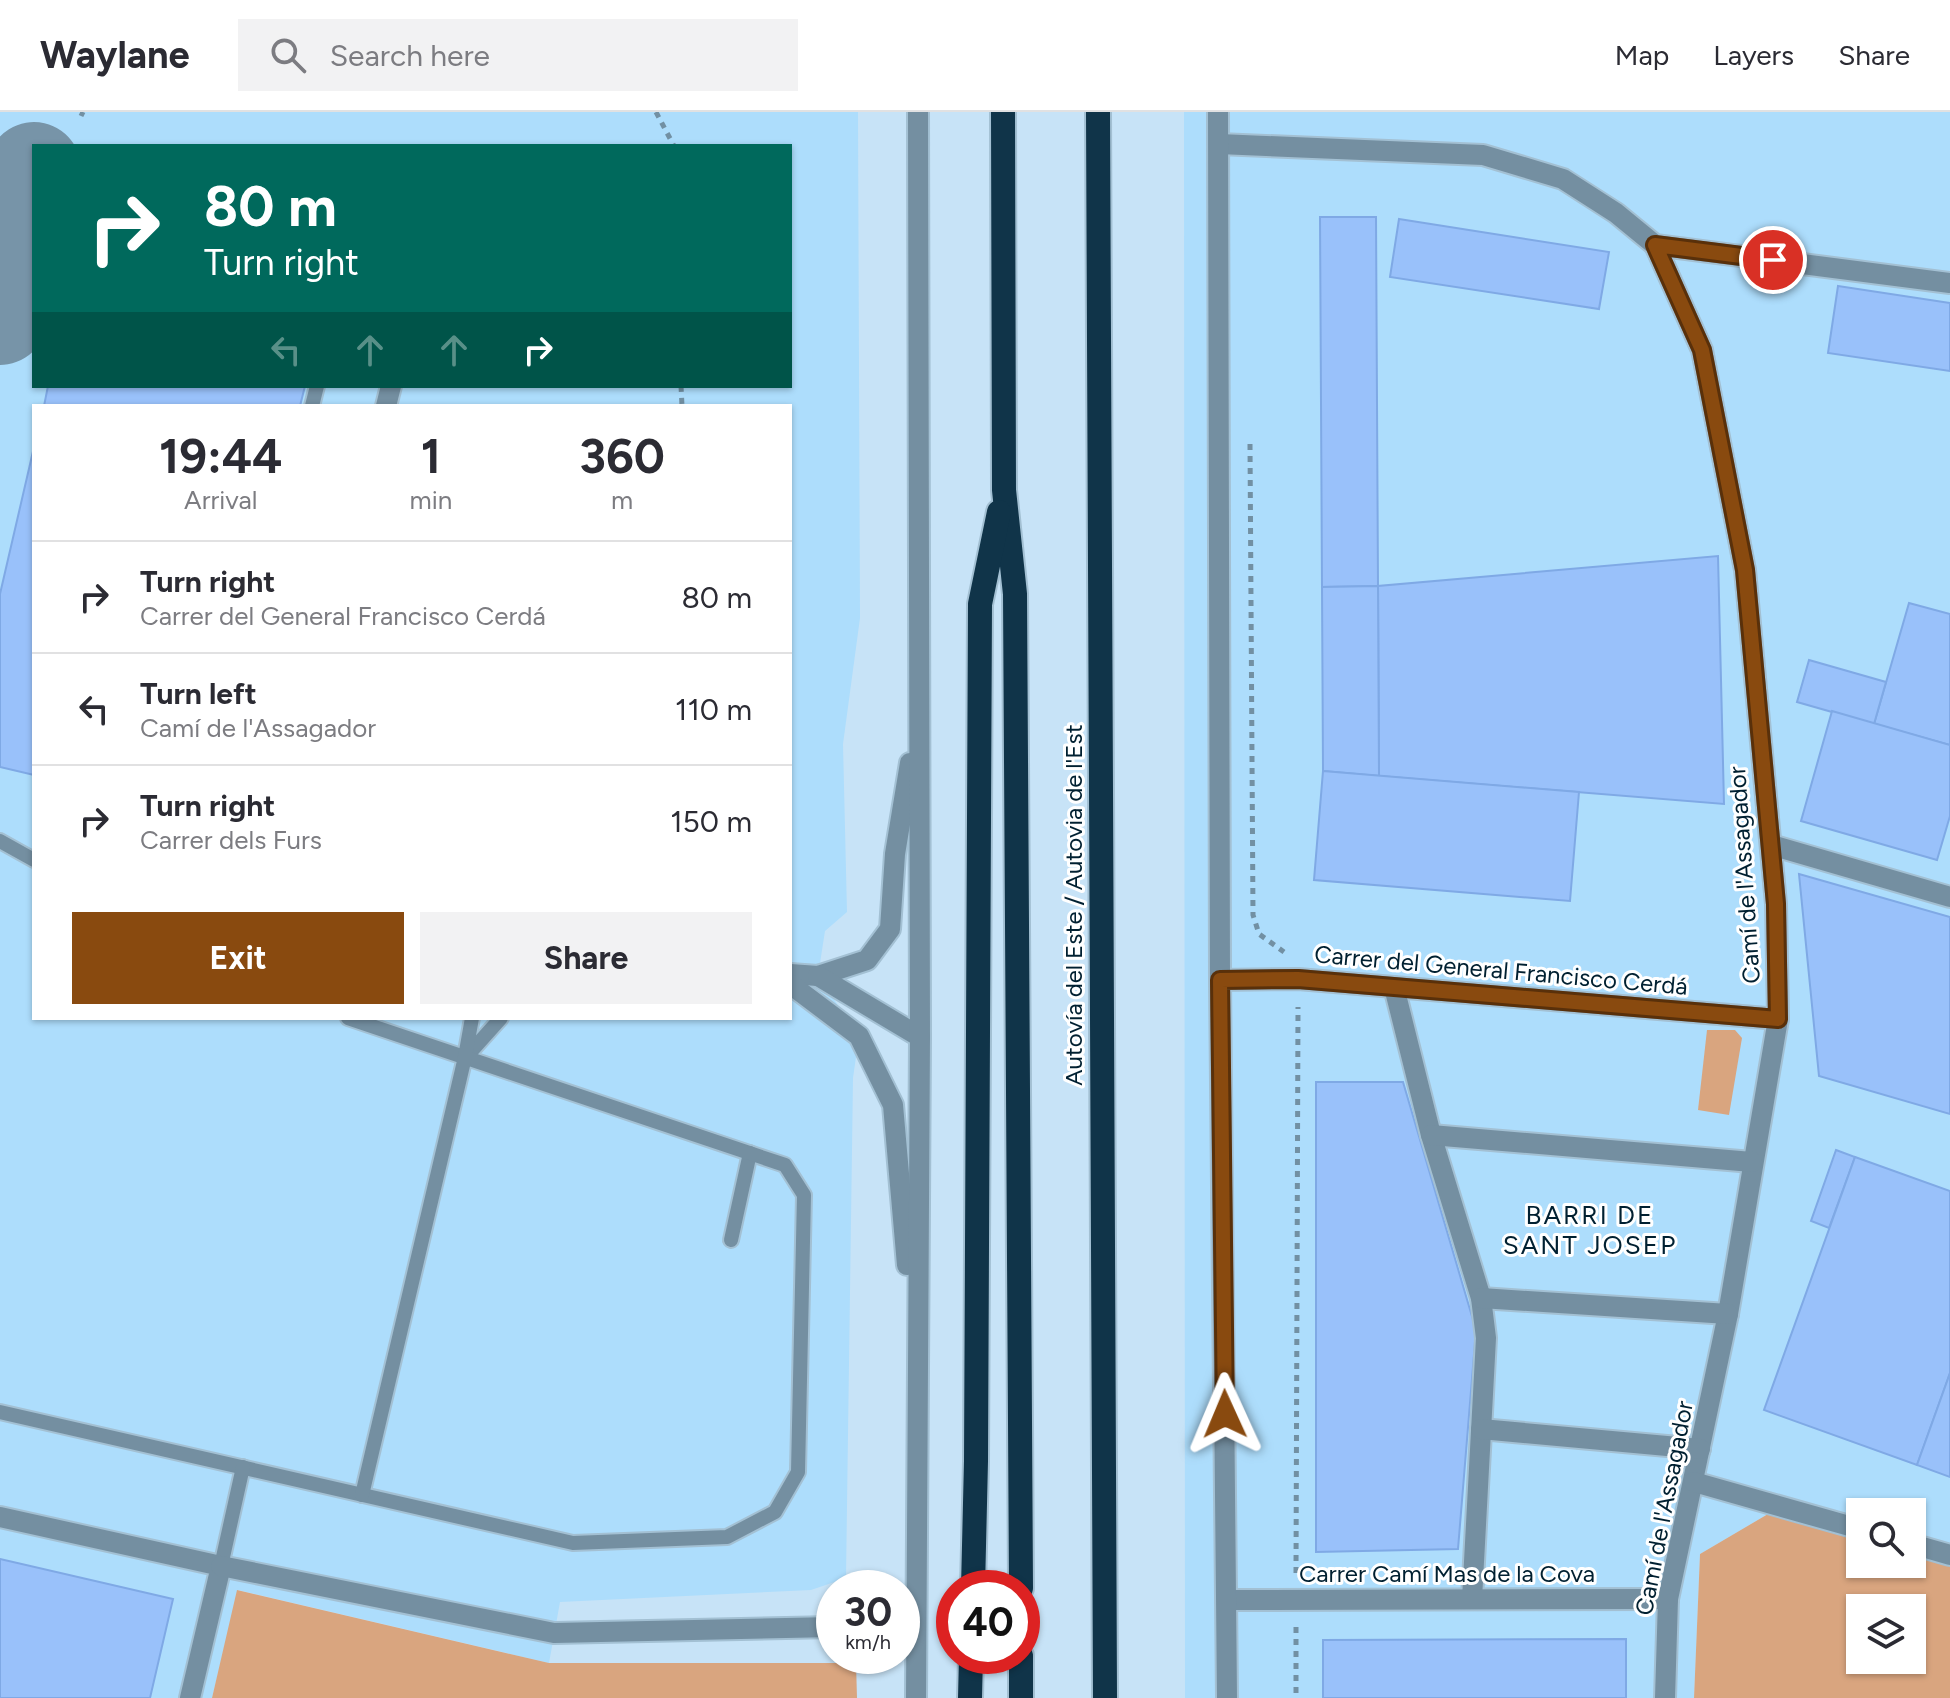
<!DOCTYPE html>
<html lang="en">
<head>
<meta charset="utf-8">
<style>
	body { margin:0; font-family:Figtree,sans-serif; background:#f2f2f3; color:#2b2b33; height:100vh; display:flex; flex-direction:column; font-size:30px; white-space:nowrap }
	* { box-sizing:border-box; margin:0 }
	p { font-size:26px; color:#7c7c81 }
	.icon { flex:none; width:44px; height:44px; fill:none; stroke:currentColor; stroke-width:2; stroke-linecap:round; stroke-linejoin:round }
	.map { position:relative; flex:1; overflow:hidden }
	.side { position:absolute; left:32px; top:292px; width:760px; height:616px; display:flex; flex-direction:column; background:#fff; border-radius:0px; box-shadow:0 2px 6px #0004 }
	.side>* { flex:none }
	.top-card { position:absolute; left:32px; top:32px; width:760px; height:244px; border-radius:0px; box-shadow:0 2px 6px #0004; background:#00695c; color:#fff; overflow:hidden }
	.tools { position:absolute; left:1846px; top:1386px; display:grid; gap:16px }
	.tools a { display:grid; place-items:center; width:80px; height:80px; border-radius:0px; background:#fff; box-shadow:0 2px 6px #0004; font-size:40px }
	.speed { position:absolute; left:816px; top:1458px; display:flex; gap:16px; font-size:40px; font-weight:700; text-align:center }
	.speed>* { display:grid; place-content:center; width:104px; height:104px; border-radius:50%; background:#fff; box-shadow:0 2px 6px #0004; line-height:1 }
	.speed small { font-size:20px; font-weight:400 }
	.speed .limit { border:12px solid #d22; background:#fff; color:#111 }
	.pin { position:absolute; display:grid; place-items:center; width:68px; height:68px; color:#fff; margin:-34px; border:4px solid #fff; border-radius:50%; box-shadow:0 2px 8px #0007 }
	.me { position:absolute; width:88px; margin:-44px; rotate:359deg; stroke-linejoin:round; filter:drop-shadow(0 0 6px #0008) }
	.turn { display:flex; align-items:center; gap:28px; height:168px; padding:0 40px; font-size:36px }
	.turn .icon { width:104px; height:104px; stroke-width:2.5 }
	.turn b { display:block; font-size:56px; line-height:68px }
	.lanes { display:flex; align-items:center; height:76px; padding:0 40px; background:#0003; justify-content:center; gap:40px; direction:ltr }
	.lanes .off { opacity:.35 }
	.eta { display:flex; justify-content:space-evenly; align-items:center; height:136px; text-align:center }
	.eta b { font-size:48px; font-weight:700; line-height:56px }
	.primary-button { display:flex; gap:16px; margin-top:auto; padding:16px 40px }
	.primary-button a { flex:1; height:92px; border-radius:0px; background:#894a0f; color:#fff; font-size:32px; font-weight:700; line-height:92px; text-align:center }
	.primary-button a+a { background:#f2f2f3; color:#2b2b33 }
	ul { padding:0; list-style:none }
	li { display:flex; align-items:center; gap:24px; height:112px; padding:0 40px; border-top:2px solid #e1e1e2 }
	li div { flex:1 }
	li b { display:block; font-size:30px }
	li em { font-style:normal }
	header { display:flex; align-items:center; gap:48px; box-sizing:border-box; height:112px; padding:0 40px; background:#fff; border-bottom:2px solid #e1e1e2 }
	header strong { font-size:38px }
	nav { display:flex; gap:44px; margin-inline-start:auto; font-size:28px }
	.search { width:560px; height:72px; background:#f2f2f3; display:flex; align-items:center; gap:20px; box-sizing:border-box; padding:0 28px; border-radius:0px; color:#7c7c81; font-size:30px }
	.map>svg:first-child { display:block }
</style>
</head>
<body>
<header>
<strong>Waylane</strong>
<div class="search"><svg class="icon" aria-label="search" viewBox="0 0 24 24"><circle cx="10" cy="10" r="6"/><path d="M15 15l6 6"/></svg>Search here</div>
<nav><a>Map</a><a>Layers</a><a>Share</a></nav>
</header>
<div class="map">
<svg width="1950" height="1586" viewBox="0 0 1950 1586">
	<rect width="100%" height="100%" fill="#c7e3f7"/>
	<g fill="#adddfc" fill-rule="evenodd">
		<path d="M0 0H858L860 506 843 632 847 800 825 819 818 864 859 924 853 966 846 1466 811 1478 560 1490 549 1551 238 1478 212 1586H0ZM34 34H790V274H34ZM34 294H790V906H34Z"/>
		<path d="M1184 0H1950V1454L1912 1444V1400H1860V1429L1768 1402 1700 1442 1694 1586H1185Z"/>
	</g>
	<g fill="#d9a57f" fill-rule="evenodd">
		<path d="M1707 918H1735L1742 926 1729 1003 1698 998Z"/>
		<path d="M1768 1402 1860 1429V1452H1912V1444L1950 1454V1586H1694L1700 1442ZM1860 1496H1912V1548H1860Z"/>
		<path d="M237 1478 549 1551H856L857 1586H212Z"/>
	</g>
	<g fill="none" stroke-linecap="round" stroke-linejoin="round">
		<path stroke="#7794a8" stroke-width="94" d="M0 206 34 57"/>
	</g>
	<g fill="#99c1fa" stroke="#7fa9e5" stroke-width="2">
		<path d="M1320 105H1376L1378 474 1322 475Z"/>
		<path d="M1399 107 1609 140 1599 197 1390 165Z"/>
		<path d="M1838 174 1950 191V259L1828 241Z"/>
		<path d="M48 274H305L300 294H44Z"/>
		<path d="M34 335V663L0 655V482Z"/>
		<path d="M1718 444 1724 692 1379 664 1378 474Z"/>
		<path d="M1378 474 1379 664 1323 659 1322 475Z"/>
		<path d="M1909 491 1950 502V633L1874 612Z"/>
		<path d="M1809 548 1886 570 1874 612 1797 590Z"/>
		<path d="M1832 599 1950 633V704L1937 748 1801 709Z"/>
		<path d="M1323 659 1579 680 1570 789 1314 768Z"/>
		<path d="M1799 762 1950 805V1002L1819 964Z"/>
		<path d="M1316 970H1403L1476 1218 1458 1437 1316 1440Z"/>
		<path d="M1836 1038 1855 1045 1829 1116 1811 1109Z"/>
		<path d="M1855 1045 1950 1079V1261L1917 1353 1764 1298Z"/>
		<path d="M1950 1261V1365L1917 1353Z"/>
		<path d="M0 1447 173 1487 150 1586H0Z"/>
		<path d="M1626 1527V1586H1323V1528Z"/>
	</g>
	<g fill="none" stroke-linecap="round" stroke-linejoin="round">
		<g stroke="#a3c0d3" stroke-width="18">
			<g id="service">
				<path d="M312 294 317 274"/>
				<path d="M0 729 34 748"/>
				<path d="M466 945 501 906"/>
				<path d="M731 1128 750 1041"/>
				<path d="M0 1300 573 1431 727 1425 775 1400 798 1360 804 1083 785 1053 348 906"/>
				<path d="M362 1383 465 945 472 906"/>
				<path d="M221 1454 243 1355"/>
			</g>
		</g>
		<g stroke="#a3c0d3" stroke-width="24">
			<path id="pedestrian" d="M1394 875 1431 1023 1481 1186 1486 1226 1472 1487"/>
		</g>
		<g stroke="#a3c0d3" stroke-width="24">
			<g id="minor">
				<path d="M1219 32 1483 43 1563 67 1616 101 1655 133 1950 171"/>
				<path d="M1655 133 1702 238 1745 458 1776 792 1778 907 1728 1202 1668 1487 1665 1586"/>
				<path d="M386 294 391 274"/>
				<path d="M1771 733 1950 785"/>
				<path d="M790 862 818 864 867 848 890 817 895 742 910 651"/>
				<path d="M818 864 920 925"/>
				<path d="M1220 868 1298 867 1778 907"/>
				<path d="M790 872 859 924 893 993 907 1153"/>
				<path d="M1431 1023 1752 1050"/>
				<path d="M1481 1186 1728 1202"/>
				<path d="M1481 1317 1700 1337"/>
				<path d="M1694 1370 1860 1417"/>
				<path d="M0 1405 221 1454 190 1586"/>
				<path d="M1912 1432 1950 1443"/>
				<path d="M221 1454 554 1521 834 1515"/>
				<path d="M1227 1488 1668 1487"/>
				<path d="M916 1586 920 925 918 0"/>
			</g>
		</g>
		<g stroke="#a3c0d3" stroke-width="24">
			<path id="tertiary" d="M1218 0 1220 868 1227 1586"/>
		</g>
		<g stroke="#a3c0d3" stroke-width="28">
			<g id="motorway">
				<path d="M1003 0 1004 378 1015 482 1021 1476"/>
				<path d="M1098 0 1105 1586"/>
				<path d="M973 1476 976 1349 980 492 999 400"/>
				<path d="M1021 1544V1586"/>
				<path d="M970 1586 971 1544"/>
			</g>
		</g>
		<g stroke="#7290a3" stroke-width="5" stroke-dasharray="6 6" stroke-linecap="butt">
			<path d="M656 0 674 34"/>
			<path d="M81 4 83 0"/>
			<path d="M681 274 682 294"/>
			<path d="M1250 332 1253 803 1259 822 1284 840"/>
			<path d="M1296 1461 1298 895"/>
			<path d="M1296 1515V1586"/>
		</g>
		<use href="#service" stroke="#748fa1" stroke-width="14"/>
		<use href="#pedestrian" stroke="#748fa1" stroke-width="20"/>
		<use href="#minor" stroke="#748fa1" stroke-width="20"/>
		<use href="#tertiary" stroke="#748fa1" stroke-width="20"/>
		<use href="#motorway" stroke="#103449" stroke-width="24"/>
	</g>
	<g fill="none" stroke-linecap="round" stroke-linejoin="round">
		<g stroke="#59300a" stroke-width="20">
			<path id="route" d="M1225 1302 1220 868 1298 867 1778 907 1776 792 1745 458 1702 238 1655 133 1773 148"/>
		</g>
		<use href="#route" stroke="#894a0f" stroke-width="14"/>
	</g>
	<g text-anchor="middle" dominant-baseline="central" stroke-width="6" stroke-linejoin="round" paint-order="stroke">
		<g font-size="24" fill="#002031" stroke="#fff">
			<text transform="translate(1744 763) rotate(-94)">Camí de l'Assagador</text>
			<text transform="translate(1073 793) rotate(-90)">Autovía del Este / Autovia de l'Est</text>
			<text transform="translate(1501 858) rotate(5)">Carrer del General Francisco Cerdá</text>
			<text transform="translate(1664 1396) rotate(-79)">Camí de l'Assagador</text>
			<text x="1447" y="1461">Carrer Camí Mas de la Cova</text>
		</g>
		<g font-size="26" letter-spacing="2" fill="#002031" stroke="#fff">
			<text x="1590" y="1103">BARRI DE<tspan x="1590" dy="30">SANT JOSEP</tspan></text>
		</g>
	</g>
</svg>
<div class="tools">
<a><svg class="icon" aria-label="search" viewBox="0 0 24 24"><circle cx="10" cy="10" r="6"/><path d="M15 15l6 6"/></svg></a>
<a><svg class="icon" aria-label="layers" viewBox="0 0 24 24"><path d="M12 4l9 5-9 5-9-5zM3 14l9 5 9-5"/></svg></a>
</div>
<div class="speed"><div>30<small>km/h</small></div><div class="limit">40</div></div>
<div class="pin" style="left:1773px;top:148px;background:#d93025"><svg class="icon" aria-label="arrive" viewBox="0 0 24 24"><path d="M6 21V4h12l-3 4 3 4H6"/></svg></div>
<svg class="me" style="left:1225px;top:1302px" viewBox="-20 -20 40 40"><path d="M0-17L14 15 0 8-14 15z" fill="#894a0f" stroke="#fff" stroke-width="4"/></svg>
<div class="top-card">
<div class="turn"><svg class="icon" aria-label="right" viewBox="0 0 24 24"><path d="M7 20v-9h11M14 6l5 5-5 5"/></svg><div><b>80 m</b>Turn right</div></div>
<div class="lanes"><svg class="icon off" aria-label="left" viewBox="0 0 24 24"><path d="M17 20v-9H6M10 6l-5 5 5 5"/></svg><svg class="icon off" aria-label="ahead" viewBox="0 0 24 24"><path d="M12 20V5M6 11l6-6 6 6"/></svg><svg class="icon off" aria-label="ahead" viewBox="0 0 24 24"><path d="M12 20V5M6 11l6-6 6 6"/></svg><svg class="icon" aria-label="right" viewBox="0 0 24 24"><path d="M7 20v-9h11M14 6l5 5-5 5"/></svg></div>
</div>
<section class="side">
<div class="eta">
<div><b>19:44</b><p>Arrival</p></div>
<div><b>1</b><p>min</p></div>
<div><b>360</b><p>m</p></div>
</div>
<ul>
<li><svg class="icon" aria-label="right" viewBox="0 0 24 24"><path d="M7 20v-9h11M14 6l5 5-5 5"/></svg><div><b>Turn right</b><p>Carrer del General Francisco Cerdá</p></div><em>80 m</em></li>
<li><svg class="icon" aria-label="left" viewBox="0 0 24 24"><path d="M17 20v-9H6M10 6l-5 5 5 5"/></svg><div><b>Turn left</b><p>Camí de l'Assagador</p></div><em>110 m</em></li>
<li><svg class="icon" aria-label="right" viewBox="0 0 24 24"><path d="M7 20v-9h11M14 6l5 5-5 5"/></svg><div><b>Turn right</b><p>Carrer dels Furs</p></div><em>150 m</em></li>
</ul>
<div class="primary-button"><a>Exit</a><a>Share</a></div>
</section>
</div>
</body>
</html>
